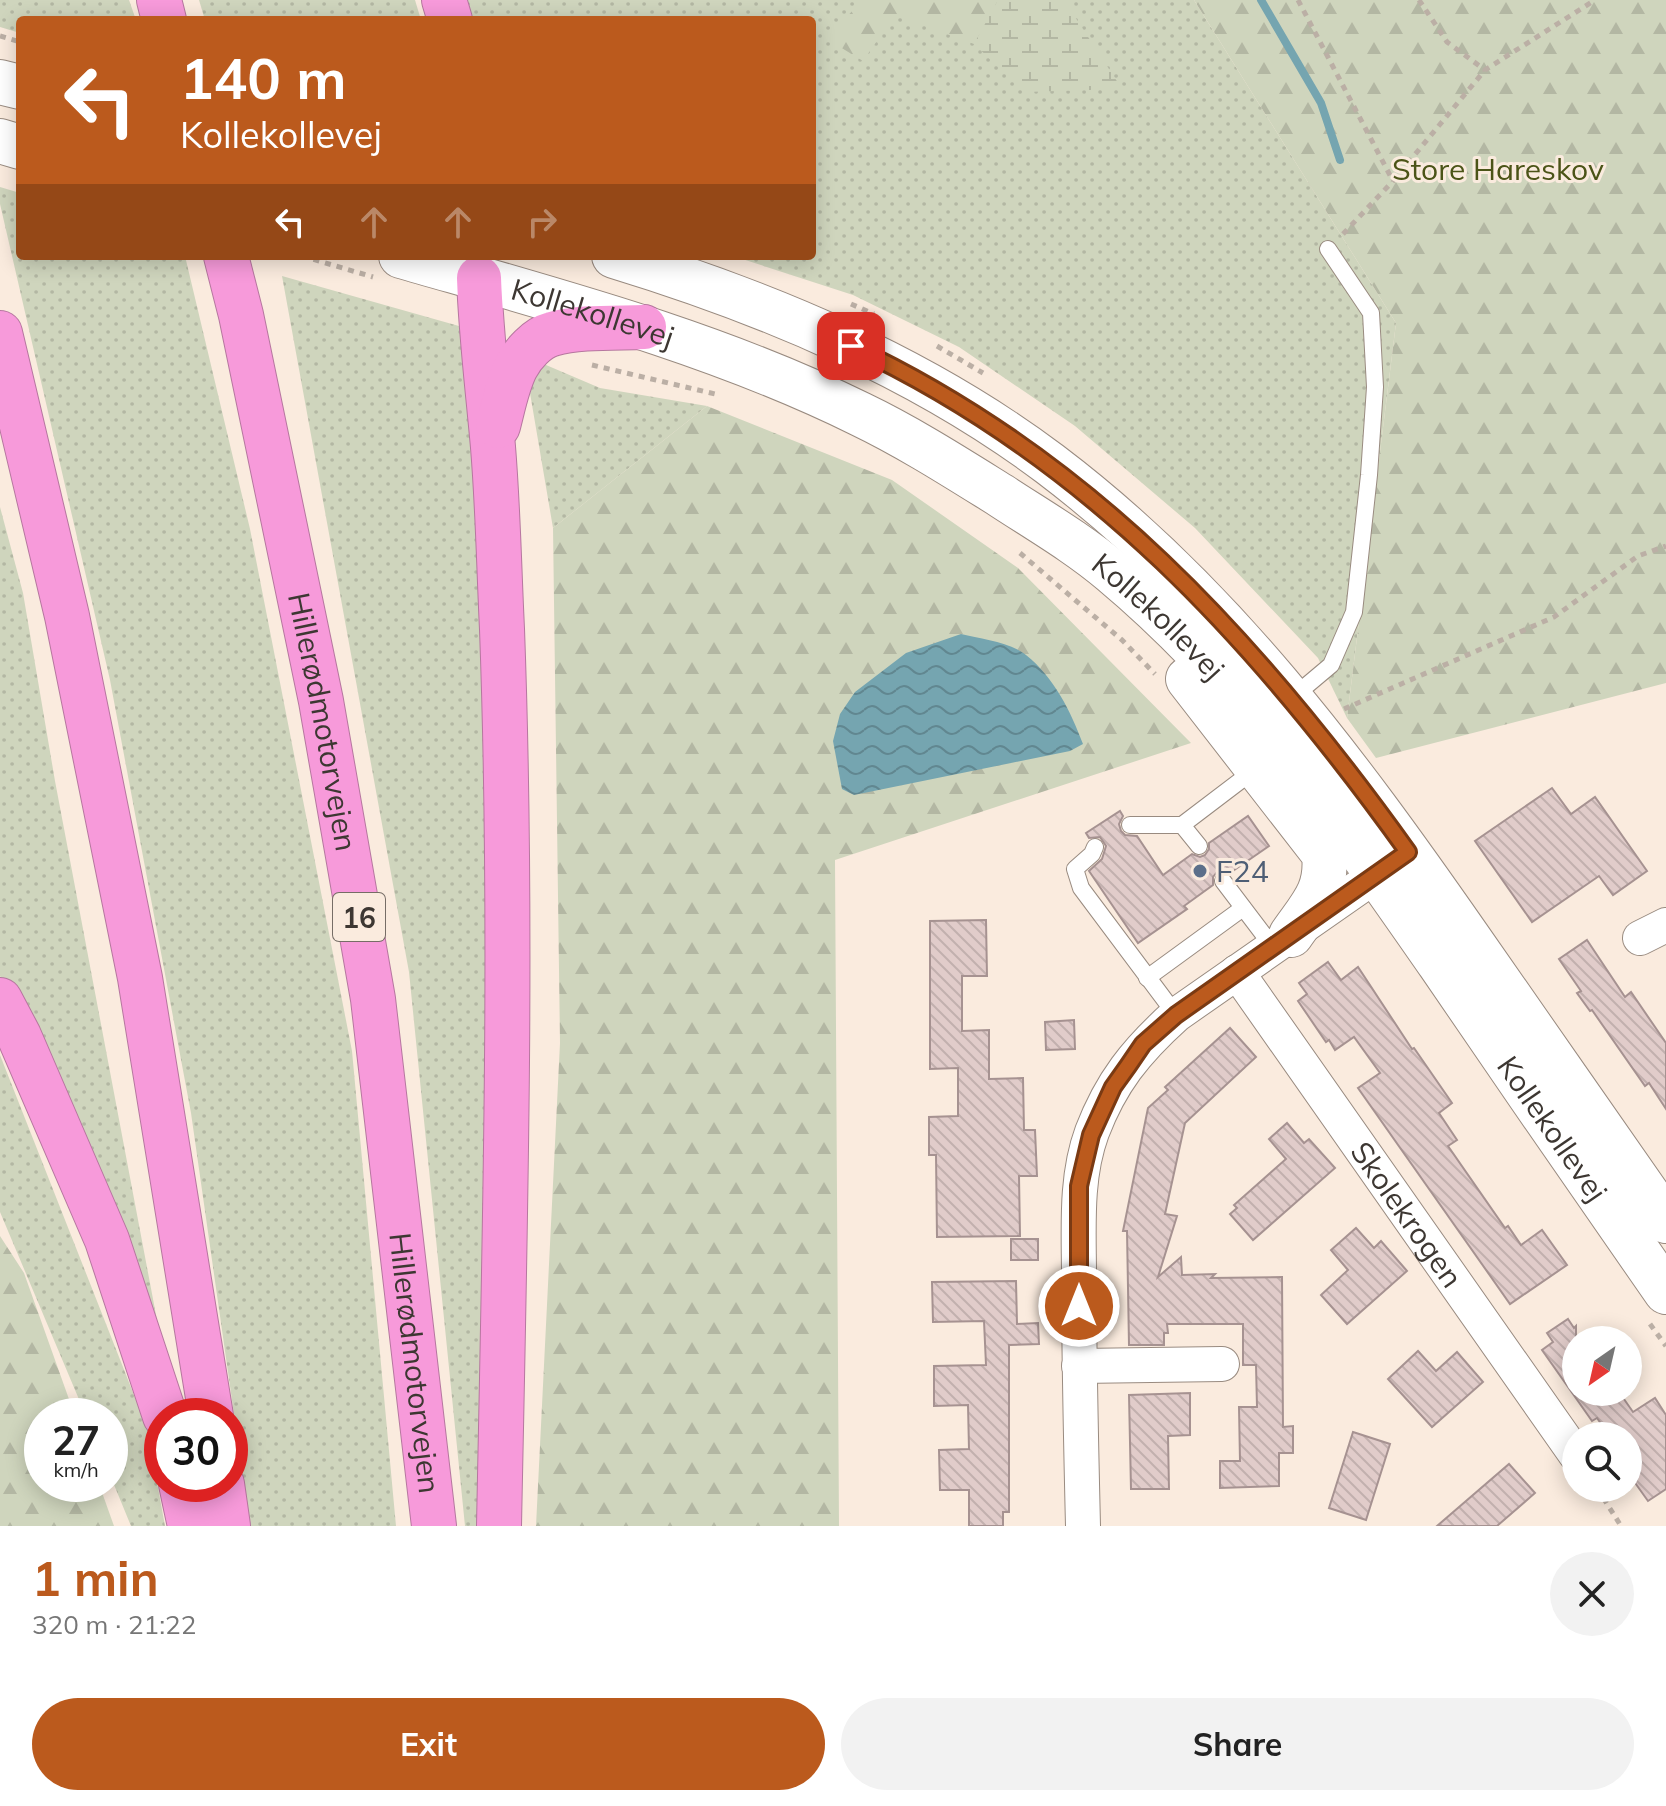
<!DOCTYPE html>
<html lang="en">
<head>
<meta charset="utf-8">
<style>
	body { margin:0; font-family:Mulish,sans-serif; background:#f2f2f2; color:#222; height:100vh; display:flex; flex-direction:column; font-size:30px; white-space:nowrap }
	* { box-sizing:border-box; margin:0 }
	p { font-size:26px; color:#767676 }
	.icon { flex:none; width:44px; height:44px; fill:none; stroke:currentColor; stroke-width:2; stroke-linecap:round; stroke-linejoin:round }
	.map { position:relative; height:1526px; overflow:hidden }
	.drawer { display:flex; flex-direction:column; background:#fff; flex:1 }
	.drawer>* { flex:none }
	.hud { position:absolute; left:16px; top:16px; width:800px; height:244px; border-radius:8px; box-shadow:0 4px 20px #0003; background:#bb5a1d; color:#fff; overflow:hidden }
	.needle { width:52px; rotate:214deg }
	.tools { position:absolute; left:1562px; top:1326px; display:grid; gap:16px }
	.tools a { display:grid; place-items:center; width:80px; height:80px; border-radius:50%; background:#fff; box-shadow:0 4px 20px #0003; font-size:40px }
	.speed { position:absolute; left:24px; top:1398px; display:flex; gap:16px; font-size:40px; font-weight:700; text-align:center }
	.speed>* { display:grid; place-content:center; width:104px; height:104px; border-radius:50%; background:#fff; box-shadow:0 4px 20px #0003; line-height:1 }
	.speed small { font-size:20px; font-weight:400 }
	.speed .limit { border:12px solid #d22; background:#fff; color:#111 }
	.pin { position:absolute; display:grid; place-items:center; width:68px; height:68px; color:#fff; margin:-34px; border-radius:16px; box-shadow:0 4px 12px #0006 }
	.me { position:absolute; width:88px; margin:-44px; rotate:0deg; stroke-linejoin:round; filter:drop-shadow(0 0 6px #0008) }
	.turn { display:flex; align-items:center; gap:28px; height:168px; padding:0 32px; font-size:36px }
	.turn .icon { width:104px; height:104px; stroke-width:2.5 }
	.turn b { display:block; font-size:56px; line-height:68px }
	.lanes { display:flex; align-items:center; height:76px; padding:0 32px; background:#0003; justify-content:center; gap:40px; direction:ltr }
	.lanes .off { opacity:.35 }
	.round { display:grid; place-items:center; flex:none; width:84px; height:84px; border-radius:42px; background:#f2f2f2 }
	.summary { display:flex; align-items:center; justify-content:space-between; height:136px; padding:0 32px }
	h1 { font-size:48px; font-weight:700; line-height:60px; color:#bb5a1d }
	.action { display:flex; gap:16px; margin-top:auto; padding:16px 32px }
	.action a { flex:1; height:92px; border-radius:48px; background:#bb5a1d; color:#fff; font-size:32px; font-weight:700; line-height:92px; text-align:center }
	.action a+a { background:#f2f2f2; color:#222 }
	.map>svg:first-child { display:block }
</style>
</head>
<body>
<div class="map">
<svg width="1666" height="1526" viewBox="0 0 1666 1526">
	<defs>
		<pattern id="grass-dots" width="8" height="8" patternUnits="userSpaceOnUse" patternTransform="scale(2)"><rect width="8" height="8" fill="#cfd5bd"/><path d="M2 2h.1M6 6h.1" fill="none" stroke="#b3b7a3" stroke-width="1.8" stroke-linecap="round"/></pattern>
		<pattern id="forest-firs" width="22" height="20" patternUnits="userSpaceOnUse" patternTransform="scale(2)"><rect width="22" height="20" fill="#cfd5bd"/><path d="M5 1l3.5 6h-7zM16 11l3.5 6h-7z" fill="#b3b7a3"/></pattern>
		<pattern id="wetland-marsh" width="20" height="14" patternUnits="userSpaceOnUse" patternTransform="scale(2)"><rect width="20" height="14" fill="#cfd5bd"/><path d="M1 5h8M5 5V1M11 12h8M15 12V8" fill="none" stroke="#b3b7a3"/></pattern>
		<pattern id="water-waves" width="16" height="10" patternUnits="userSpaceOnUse" patternTransform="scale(2)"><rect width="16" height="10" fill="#75a5b0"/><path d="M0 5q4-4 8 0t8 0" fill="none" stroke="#618790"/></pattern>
		<pattern id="building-back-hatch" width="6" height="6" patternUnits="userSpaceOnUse" patternTransform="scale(2)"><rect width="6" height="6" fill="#e1ccca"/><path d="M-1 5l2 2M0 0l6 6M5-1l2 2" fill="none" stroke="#c2b0ae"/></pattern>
	</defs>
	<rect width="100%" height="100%" fill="#faebde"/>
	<g fill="url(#grass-dots)">
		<path d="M0 0H129L136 20H20V33L0 27Z"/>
		<path d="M199 0H415L421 20H205Z"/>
		<path d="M465 0H1194L1396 323 1347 718 1318 658 1195 528 1075 426 959 347 853 295 733 256H812V20H468Z"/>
		<path d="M0 187 20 193V256H185L250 529 352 1051 396 1526H250L191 1113 110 680 0 204Z"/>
		<path d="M282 276 466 328 507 900 481 1526H465L409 972Z"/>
		<path d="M539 362 600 388 707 406 553 528 530 393Z"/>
		<path d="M0 507 23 593 55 781 160 1336 81 1138 0 976Z"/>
		<path d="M0 1055 147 1428 165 1526H131L110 1475V1416H86L0 1212Z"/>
	</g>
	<g fill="url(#forest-firs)">
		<path d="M862 0H998L974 44 895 15 863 61 827 39Z"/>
		<path d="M1194 0H1666V683L1376 758 1347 718 1396 323Z"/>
		<path d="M707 406 892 480 1018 568 1191 743 835 860 839 1526H536L560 1043 553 528Z"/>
		<path d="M0 1236 24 1273 75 1416H42V1484H99L114 1526H0Z"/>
	</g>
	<path fill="url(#wetland-marsh)" d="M998 0H1064L1122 89 1025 92 974 44Z"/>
	<path fill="url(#water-waves)" d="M961 634C981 639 1010 642 1026 655 1054 677 1071 712 1083 744L1070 751 854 795 842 789 833 741 840 714 855 692 906 653Z"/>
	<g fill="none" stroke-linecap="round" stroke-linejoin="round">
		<path stroke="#75a5b0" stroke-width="8" d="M1261 0 1321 103 1340 160"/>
	</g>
	<g fill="url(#building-back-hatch)" stroke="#a69291" stroke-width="2">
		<path d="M1552 788 1571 814 1595 797 1647 871 1613 895 1599 876 1532 922 1475 841Z"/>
		<path d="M1120 811 1123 816 1119 824 1121 831 1125 835 1137 836 1163 875 1192 854 1200 857 1205 855 1209 849V843L1248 816 1269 846 1230 873 1222 870 1217 872 1213 877V885L1184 906 1187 909 1138 943 1089 871 1102 859 1106 846 1100 837 1089 838 1086 833Z"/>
		<path d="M986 920 987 976H962V1031L989 1030V1079L1023 1078 1024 1130H1035L1037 1176H1019L1020 1236 937 1237 936 1155H929V1117L958 1116V1068L930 1069V921Z"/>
		<path d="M1587 940 1625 997 1631 992 1666 1043V1109L1649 1083 1645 1086 1592 1010 1590 1011 1577 993 1581 991 1559 959Z"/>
		<path d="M1328 962 1341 980 1358 967 1412 1049 1414 1048 1452 1103 1439 1113 1457 1140 1448 1146 1505 1228 1508 1226 1521 1245 1542 1230 1567 1265 1510 1304 1358 1088 1380 1073 1354 1037 1335 1050 1329 1040 1326 1042 1298 1001 1307 994 1299 983Z"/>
		<path d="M1074 1020 1075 1049 1046 1050 1045 1022Z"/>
		<path d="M1230 1028 1256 1057 1185 1123 1165 1214 1177 1216 1158 1277 1181 1257 1182 1275 1215 1274 1211 1278 1282 1277 1283 1427 1293 1426V1453H1279V1486L1220 1488V1461H1240L1239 1407H1257L1256 1365H1243V1324H1167L1168 1333H1164V1345H1129L1127 1231H1123L1148 1108 1168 1090 1165 1087Z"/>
		<path d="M1287 1123 1304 1143 1309 1139 1335 1168 1253 1240 1230 1214 1237 1208 1234 1205 1286 1159 1269 1139Z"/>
		<path d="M1356 1228 1374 1248 1381 1241 1407 1271 1347 1324 1321 1295 1348 1270 1331 1250Z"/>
		<rect x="1011" y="1239" width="27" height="21"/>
		<path d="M1016 1281 1017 1324 1038 1323 1039 1344 1009 1345V1512H1003V1526H969V1490H940L939 1450 969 1449 968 1405 934 1406V1366L986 1365 984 1321 933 1322 932 1282Z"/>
		<path d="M1568 1319 1574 1328 1576 1326V1392H1619L1633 1412 1655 1398 1666 1415V1489L1648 1501 1628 1473V1436H1597L1606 1431 1597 1418 1592 1421 1542 1350 1553 1342 1547 1333Z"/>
		<path d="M1418 1351 1436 1371 1457 1352 1483 1382 1432 1427 1388 1379Z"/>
		<path d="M1190 1393V1435L1168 1436 1169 1489H1131L1129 1395Z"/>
		<path d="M1353 1432 1390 1444 1366 1520 1329 1508Z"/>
		<path d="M1509 1464 1535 1493 1497 1526H1437Z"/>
	</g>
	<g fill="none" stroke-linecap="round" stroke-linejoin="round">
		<g stroke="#998b80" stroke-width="18">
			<g id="lane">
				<path d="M1293 697 1331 665 1354 612 1369 475 1375 387 1371 313 1328 249"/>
				<path d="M1130 825H1182"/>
				<path d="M1199 846 1182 825 1257 768"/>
				<path d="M1095 847 1092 854 1075 869 1081 888 1176 1015"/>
				<path d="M1223 881 1273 947"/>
				<path d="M1147 978 1243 908"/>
			</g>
		</g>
		<g stroke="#998b80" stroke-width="36">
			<g id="street">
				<path d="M1640 938 1666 925"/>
				<path id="s1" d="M1237 972 1576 1455"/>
				<path d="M1079 1366 1222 1364"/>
				<path d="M1083 1526C1081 1443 1079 1360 1079 1277 1079 1229 1075 1178 1092 1132 1111 1082 1136 1051 1176 1015L1395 862"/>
			</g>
		</g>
		<g stroke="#998b80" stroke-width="46">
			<g id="secondary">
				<path d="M0 82 20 87"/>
				<path d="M0 141 20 147"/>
				<path id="s2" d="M401 256C557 301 714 342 860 414 908 437 955 467 1000 495 1038 520 1078 543 1112 572 1246 684 1340 821 1439 963 1514 1073 1590 1183 1666 1292"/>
				<path d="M614 256C768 303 921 367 1050 464 1222 594 1346 762 1468 937 1534 1032 1600 1126 1666 1221"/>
				<path d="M1188 679 1324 854C1328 891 1311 906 1291 935"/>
			</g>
		</g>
		<g stroke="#b6779f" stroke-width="46">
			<g id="highway">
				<path d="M159 0 164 20"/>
				<path d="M444 0 450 20"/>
				<path id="s3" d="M226 256 241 315 321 701 373 999 434 1526"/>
				<path d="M479 278C481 335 488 390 493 447 498 507 499 568 502 629 513 928 505 1227 499 1526"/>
				<path d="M0 333 67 616 140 978 211 1416"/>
				<path d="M498 426C503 407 507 385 516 367 523 354 537 338 552 334 578 326 617 328 644 327"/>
				<path d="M0 1000 19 1036 107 1240 165 1416"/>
				<path d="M181 1484 190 1526"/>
				<path d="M222 1484 228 1526"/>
			</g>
		</g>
		<g stroke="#bbafa5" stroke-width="5" stroke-dasharray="6 6" stroke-linecap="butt">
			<path d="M1298 0 1393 181"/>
			<path d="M1419 0 1447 42 1485 70"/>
			<path d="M0 36 20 42"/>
			<path d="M1343 234 1393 181 1485 70 1595 0"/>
			<path d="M302 256 373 277"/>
			<path d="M851 304 874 314"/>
			<path d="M937 346 983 373"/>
			<path d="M592 365 715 394"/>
			<path d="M1020 553 1122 640 1155 674"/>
			<path d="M1344 709 1554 617 1638 556 1666 546"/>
			<path d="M1650 1324 1666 1346"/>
			<path d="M1597 1488 1621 1526"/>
		</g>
		<use href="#lane" stroke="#fff" stroke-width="16"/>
		<use href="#street" stroke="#fff" stroke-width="34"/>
		<use href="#secondary" stroke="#fff" stroke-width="44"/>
		<use href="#highway" stroke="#f79ada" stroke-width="44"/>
	</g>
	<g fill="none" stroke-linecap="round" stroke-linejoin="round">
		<g stroke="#7a3a13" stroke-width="20">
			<path id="route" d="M851 346C1090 458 1257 641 1408 852L1176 1015 1143 1044 1128 1066 1113 1087 1091 1135 1079 1186V1306"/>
		</g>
		<use href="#route" stroke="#bb5a1d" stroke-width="14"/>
	</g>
	<circle fill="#5c6f8a" stroke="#faebde" stroke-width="3" cx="1200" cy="871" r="8"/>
	<g text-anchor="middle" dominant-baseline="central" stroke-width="6" stroke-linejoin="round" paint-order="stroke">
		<rect fill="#faebde" stroke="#766d66" stroke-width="2" x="333" y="893" width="52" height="48" rx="6"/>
		<g font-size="28" font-weight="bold" fill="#3d3732">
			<text x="359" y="917">16</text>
		</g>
		<g font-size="30" fill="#4b5417" stroke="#faebde">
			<text x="1498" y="169">Store Hareskov</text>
		</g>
		<g font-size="30" fill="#3d3732" stroke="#faebde">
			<text stroke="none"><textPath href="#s2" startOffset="200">Kollekollevej</textPath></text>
			<text stroke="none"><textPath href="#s2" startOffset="848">Kollekollevej</textPath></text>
			<text stroke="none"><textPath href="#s3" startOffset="476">Hillerødmotorvejen</textPath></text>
			<text stroke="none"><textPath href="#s2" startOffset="1496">Kollekollevej</textPath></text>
			<text stroke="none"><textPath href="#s1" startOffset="296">Skolekrogen</textPath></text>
			<text stroke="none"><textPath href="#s3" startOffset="1124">Hillerødmotorvejen</textPath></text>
		</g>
		<g font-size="30" fill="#4e5e75" stroke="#faebde" text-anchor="start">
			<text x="1216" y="871">F24</text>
		</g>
	</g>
</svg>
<div class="tools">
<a><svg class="needle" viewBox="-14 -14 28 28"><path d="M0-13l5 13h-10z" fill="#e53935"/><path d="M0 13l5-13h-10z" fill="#767676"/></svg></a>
<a><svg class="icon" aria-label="search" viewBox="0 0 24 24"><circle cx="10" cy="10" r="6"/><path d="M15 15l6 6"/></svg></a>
</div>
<div class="speed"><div>27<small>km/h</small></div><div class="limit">30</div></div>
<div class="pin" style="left:851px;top:346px;background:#d93025"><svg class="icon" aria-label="arrive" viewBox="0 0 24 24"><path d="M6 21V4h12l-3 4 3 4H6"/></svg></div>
<svg class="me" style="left:1079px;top:1306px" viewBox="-20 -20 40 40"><circle r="17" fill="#bb5a1d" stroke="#fff" stroke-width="3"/><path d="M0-11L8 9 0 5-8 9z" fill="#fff"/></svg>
<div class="hud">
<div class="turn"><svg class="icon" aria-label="left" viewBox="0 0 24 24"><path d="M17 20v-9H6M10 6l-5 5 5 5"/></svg><div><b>140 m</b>Kollekollevej</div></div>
<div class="lanes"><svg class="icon" aria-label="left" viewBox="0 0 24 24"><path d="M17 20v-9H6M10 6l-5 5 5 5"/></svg><svg class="icon off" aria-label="ahead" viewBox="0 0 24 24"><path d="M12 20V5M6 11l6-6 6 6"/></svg><svg class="icon off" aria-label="ahead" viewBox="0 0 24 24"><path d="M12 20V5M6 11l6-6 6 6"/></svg><svg class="icon off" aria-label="right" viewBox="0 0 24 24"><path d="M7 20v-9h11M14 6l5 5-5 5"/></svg></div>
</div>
</div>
<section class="drawer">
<div class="summary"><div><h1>1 min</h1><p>320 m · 21:22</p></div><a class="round"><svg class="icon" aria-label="close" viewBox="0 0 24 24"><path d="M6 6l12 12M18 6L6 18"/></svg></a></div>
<div class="action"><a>Exit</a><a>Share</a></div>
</section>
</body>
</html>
